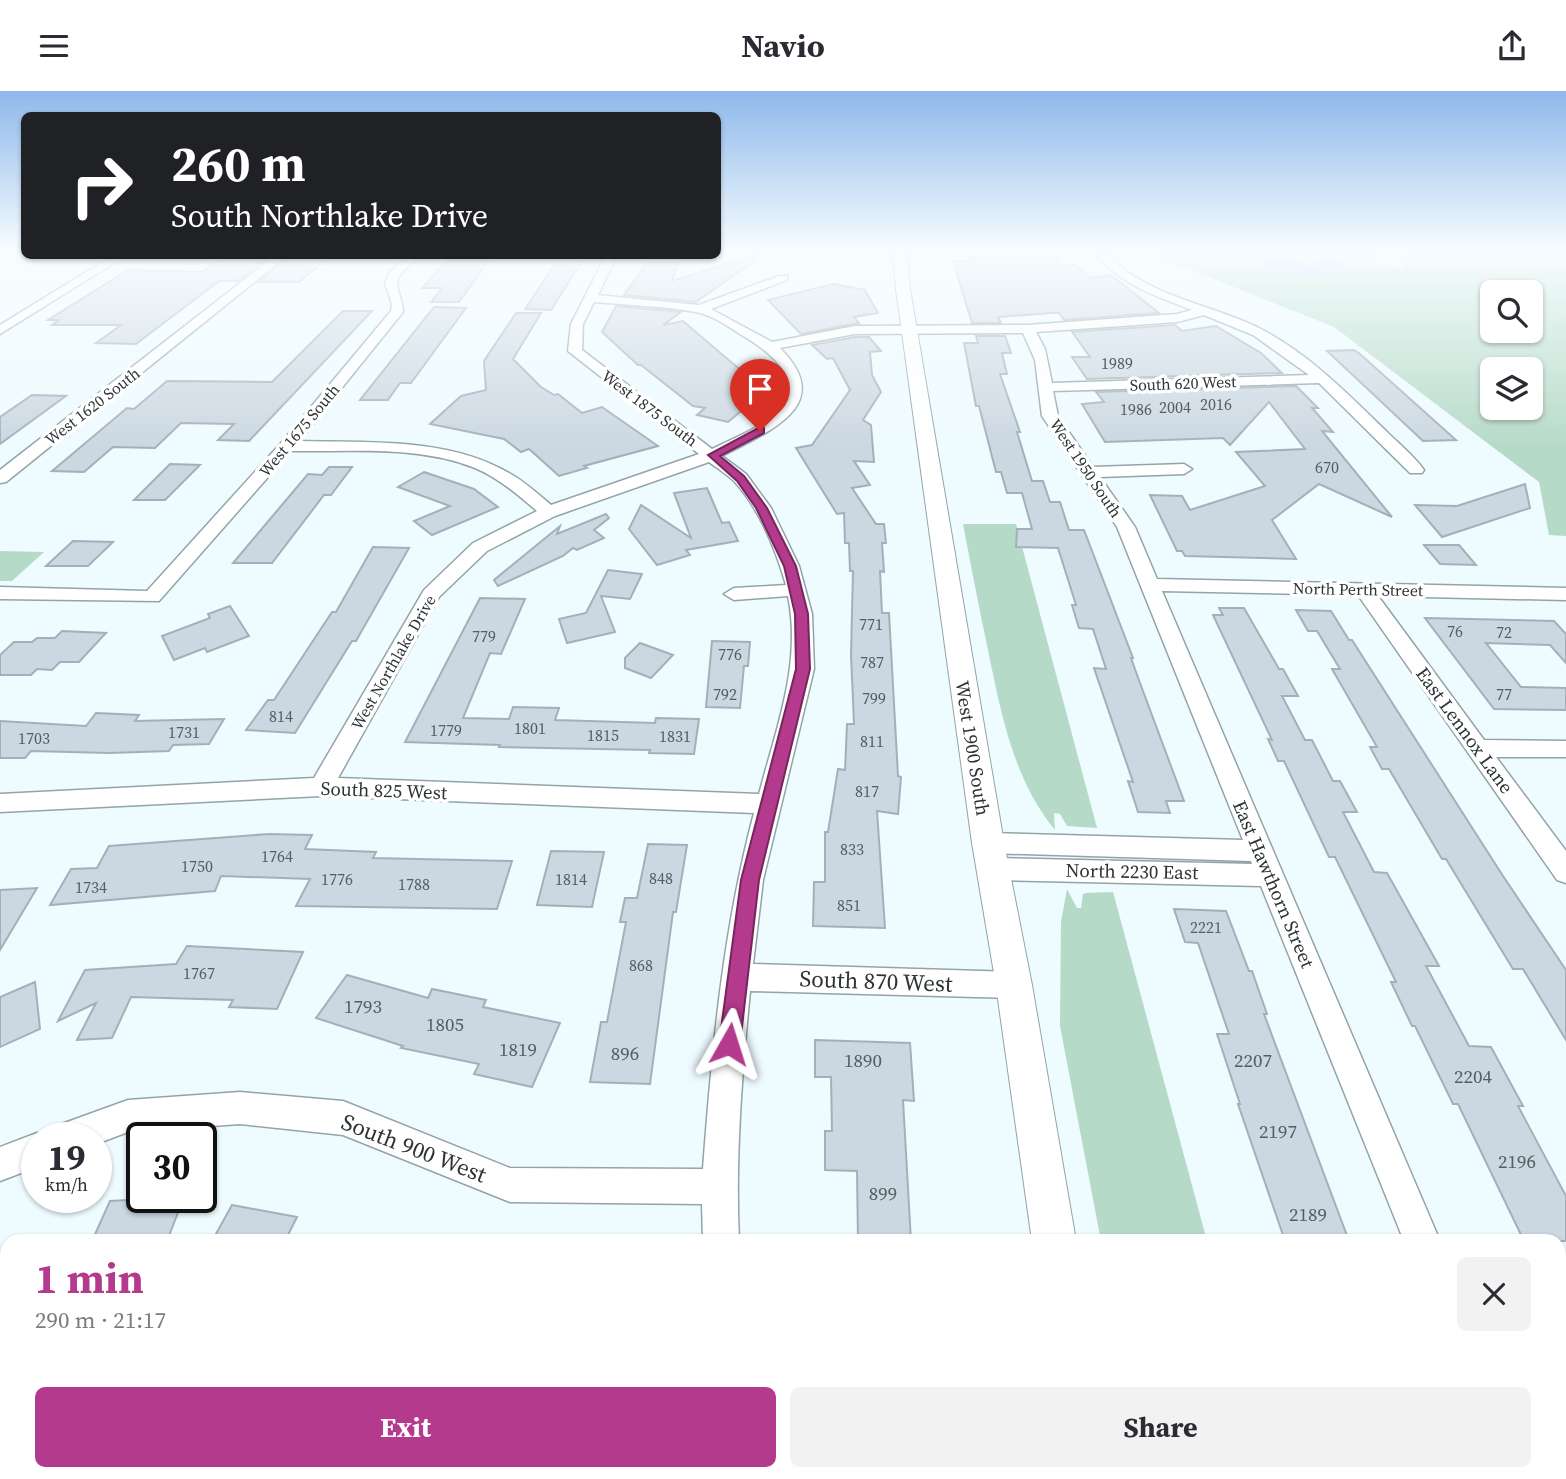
<!DOCTYPE html>
<html lang="en">
<head>
<meta charset="utf-8">
<style>
	body { margin:0; font-family:"Source Serif 4",serif; background:#f2f2f3; color:#2b2b33; height:100vh; display:flex; flex-direction:column; font-size:26px; white-space:nowrap }
	* { box-sizing:border-box; margin:0 }
	p { font-size:23px; color:#7c7c81 }
	.icon { flex:none; width:38px; height:38px; fill:none; stroke:currentColor; stroke-width:2; stroke-linecap:round; stroke-linejoin:round }
	.map { position:relative; flex:1; overflow:hidden }
	.panel { position:absolute; left:0px; top:1143px; width:1566px; height:247px; display:flex; flex-direction:column; background:#fff; border-radius:21px 21px 0 0; box-shadow:0 2px 5px #0004 }
	.panel>* { flex:none }
	.hud { position:absolute; left:21px; top:21px; width:700px; height:147px; border-radius:10px; box-shadow:0 2px 5px #0004; background:#202124; color:#fff; overflow:hidden }
	.tools { position:absolute; left:1480px; top:189px; display:grid; gap:14px }
	.tools a { display:grid; place-items:center; width:63px; height:63px; border-radius:10px; background:#fff; box-shadow:0 2px 5px #0004; font-size:35px }
	.speed { position:absolute; left:21px; top:1031px; display:flex; gap:14px; font-size:35px; font-weight:700; text-align:center }
	.speed>* { display:grid; place-content:center; width:91px; height:91px; border-radius:50%; background:#fff; box-shadow:0 2px 5px #0004; line-height:1 }
	.speed small { font-size:18px; font-weight:400 }
	.speed .limit { border:4px solid #111; border-radius:10px; background:#fff; color:#111 }
	.pin { position:absolute; display:grid; place-items:center; width:60px; height:60px; color:#fff; margin:-72px -30px; border-radius:50% 50% 50% 0; rotate:-45deg; box-shadow:0 0 7px #0007 }
	.pin .icon { rotate:45deg }
	.me { position:absolute; width:77px; margin:-38px; rotate:6deg; stroke-linejoin:round; filter:drop-shadow(0 0 5px #0008) }
	.turn { display:flex; align-items:center; gap:24px; height:147px; padding:0 35px; font-size:32px }
	.turn .icon { width:91px; height:91px; stroke-width:2.5 }
	.turn b { display:block; font-size:49px; line-height:60px }
	.round { display:grid; place-items:center; flex:none; width:74px; height:74px; border-radius:10px; background:#f2f2f3 }
	.head { display:flex; align-items:center; justify-content:space-between; height:119px; padding:0 35px }
	h1 { font-size:42px; font-weight:700; line-height:52px; color:#b43a8e }
	.primary-button { display:flex; gap:14px; margin-top:auto; padding:14px 35px }
	.primary-button a { flex:1; height:80px; border-radius:10px; background:#b43a8e; color:#fff; font-size:28px; font-weight:700; line-height:80px; text-align:center }
	.primary-button a+a { background:#f2f2f3; color:#2b2b33 }
	header { display:flex; justify-content:space-between; align-items:center; height:91px; padding:0 35px; background:#fff; font-size:32px; font-weight:700 }
	.map>svg:first-child { display:block }
</style>
</head>
<body>
<header><svg class="icon" aria-label="menu" viewBox="0 0 24 24"><path d="M4 6h16M4 12h16M4 18h16"/></svg>Navio<svg class="icon" aria-label="share" viewBox="0 0 24 24"><path d="M12 15V3M7 8l5-5 5 5M5 13v7h14v-7"/></svg></header>
<div class="map">
<svg width="1566" height="1388" viewBox="0 0 1566 1388">
	<rect width="100%" height="100%" fill="#eefbff"/>
	<g fill="#b6dac8" fill-rule="evenodd">
		<path d="M1158 162H1379L1366 169 1405 179 1403 176 1406 172 1405 164 1408 162H1566V445L1549 444 1539 391 1334 236 1161 167ZM1493 201H1531V240H1493ZM1493 278H1531V317H1493Z"/>
		<path d="M963 433H1016L1097 737 1067 735 1060 723 1054 722 1055 739C1013 688 1001 622 988 559 979 517 971 475 963 433Z"/>
		<path d="M0 460 44 461 12 490H0Z"/>
		<path d="M1067 798 1077 817H1081L1083 803 1086 802 1113 801 1207 1150H1101L1060 935 1061 831Z"/>
		<path d="M1269 1382 1271 1388H1144L1143 1383Z"/>
	</g>
	<path fill="#a8beed" d="M1315 162H1325L1328 168 1345 172V179C1329 192 1268 183 1254 166L1270 164 1312 174 1317 173 1315 169 1319 166Z"/>
	<g fill="#cbd7e1" stroke="#a4b0b9" stroke-width="2">
		<path d="M230 164H271L238 190H219L136 253 96 252 121 234H52L59 229H48L128 179 203 181 220 168Z"/>
		<path d="M290 164H331L299 191H259Z"/>
		<path d="M561 164H586L551 219 525 218Z"/>
		<path d="M755 164 757 168 696 211 624 204 647 172H678L672 190Z"/>
		<path d="M971 166H1056L1060 175 1075 174 1091 187 1111 184 1159 222 1064 229 1059 222H1051L998 226 1001 232H972L953 170H973Z"/>
		<path d="M448 169H489L459 211H431L442 197H422Z"/>
		<path d="M833 193 865 199 878 222 854 226 859 232 801 243 768 209Z"/>
		<path d="M616 215 681 221 663 234 683 230 731 271 741 279 745 278 758 293 746 316 728 331 697 324 705 317 693 315 641 274H638L602 241Z"/>
		<path d="M434 216 466 217 411 292H400L388 309H360Z"/>
		<path d="M343 220H372L249 350 218 349 234 333 181 332 155 357 113 356 84 381 52 380 127 317 134 318 167 290 272 291Z"/>
		<path d="M516 222H541L513 268 541 296 554 304 558 303 582 322 602 316 658 355 584 375 587 377 559 385 529 358 521 361 504 348 430 333 461 305 486 299 484 270Z"/>
		<path d="M1175 234 1182 240 1216 235 1261 262 1282 282 1087 288 1072 266H1090L1072 241Z"/>
		<path d="M976 245H1005L1011 262H1002L1007 283H1000L1020 341H1017L1032 390H1043L1050 411H1060L1069 439H1084L1133 567H1131L1140 592 1184 710H1166L1170 722 1138 721 1128 690 1133 691 1094 577 1106 578 1093 538 1079 537 1072 514H1076L1058 457 1016 456 1017 438H1032L1022 402H1007L1001 381H996L979 315H976L964 252H978Z"/>
		<path d="M855 246H869L881 260 870 261 872 284 881 301 863 329 871 334 874 371 854 370 870 394 852 397 876 433H884L886 452H882L884 481 880 480 882 522H889L898 685 901 686 898 723 877 720 885 837 813 835 814 791H825V741H828L838 678 845 679 847 633H854L851 564 853 480H850L849 452H845L844 422 837 423 796 357 812 354 850 299 833 267 827 268 812 254Z"/>
		<path d="M1354 259 1360 263 1456 349 1423 350 1327 260Z"/>
		<path d="M1296 295 1318 317H1312L1333 341 1322 340 1392 426 1319 393 1272 429 1296 468 1185 465 1182 460H1177L1150 404 1182 405 1190 419 1265 395 1236 361 1305 358 1269 311 1230 354 1223 347 1105 351 1082 313 1104 311 1096 301Z"/>
		<path d="M32 304 66 305 0 353V326Z"/>
		<path d="M170 373 200 374 165 409H134Z"/>
		<path d="M329 376H352L331 404H324L272 472H233L308 383 322 384Z"/>
		<path d="M424 381 474 398 498 416 432 444 414 430 450 415 398 396Z"/>
		<path d="M1525 393 1530 417 1442 446 1415 414 1457 415Z"/>
		<path d="M707 397 722 432 729 431 738 450 686 459 690 464 657 474 629 438 641 414 691 447 674 402Z"/>
		<path d="M606 423 609 427 594 439 604 447 577 459 573 457 563 465 498 495 494 489 560 435 557 443Z"/>
		<path d="M73 450 113 451 88 475H46Z"/>
		<path d="M1424 454H1459L1476 474 1440 473Z"/>
		<path d="M373 456 409 457 356 550H352L295 642 246 639 268 609H274L332 521H336Z"/>
		<path d="M608 479 642 483 630 508 601 505 615 541 567 552 559 528 586 522Z"/>
		<path d="M480 507 525 508 501 563 490 562 463 627 509 628 513 616 559 617 555 629 655 632 656 627 699 628 694 663 649 662 650 659 499 656 500 654 405 651Z"/>
		<path d="M230 515 249 545 207 561 205 557 174 569 162 545 210 527 208 523Z"/>
		<path d="M1219 517H1244L1279 578H1283L1298 605H1282L1305 649H1312L1333 690H1340L1357 721H1343L1374 781 1387 782 1439 875H1426L1469 955 1491 956 1523 1015H1518L1566 1105V1150H1524L1458 1013H1453L1415 935H1412L1391 891H1396L1335 766H1329L1284 670H1278L1268 648 1272 649 1213 524H1223Z"/>
		<path d="M1296 519 1331 520 1349 549H1352L1503 785 1566 879V949L1523 878H1513L1446 768H1442L1389 678H1382L1370 656H1377L1332 578H1340L1317 540H1308Z"/>
		<path d="M1425 527 1554 530 1566 543V572L1550 554 1486 552 1521 596 1566 597V619L1494 618Z"/>
		<path d="M62 540 106 542 79 571H60L52 579 37 578 31 584H0V564L14 551H32L37 547H55Z"/>
		<path d="M712 550 750 551 748 575H744L740 617 706 616Z"/>
		<path d="M640 552 673 564 651 587 625 577V567Z"/>
		<path d="M96 622 139 624 135 630 224 628 209 653 173 654 169 660 109 662 31 660 25 667H0V630L86 635Z"/>
		<path d="M269 743 312 744 305 758 376 761 373 767 512 770 497 818 296 815 310 788 221 785 215 800 50 814 71 778 97 777 109 755Z"/>
		<path d="M648 753 687 754 676 821H673L650 993 590 991 601 931H607L626 831H620L625 807H637Z"/>
		<path d="M551 760 604 761 592 816 537 814Z"/>
		<path d="M37 797 0 859V799Z"/>
		<path d="M1174 818 1226 820 1249 880H1252L1267 923H1264L1349 1150H1285L1238 1013H1240L1217 943H1229L1198 852 1185 851Z"/>
		<path d="M187 855 303 861 277 918 229 916 233 909 131 906 112 947 77 949 96 912 58 930 85 879 176 873Z"/>
		<path d="M347 884 428 907 432 898 486 909 483 916 560 932 532 996 474 983 479 973 401 957 403 955 316 927Z"/>
		<path d="M35 891 40 938 0 956V906Z"/>
		<path d="M815 949 910 952 914 1010 903 1009 911 1150H858L857 1080 825 1079V1040H832L831 986H815Z"/>
		<path d="M184 1106 167 1150H92L110 1110Z"/>
		<path d="M232 1114 297 1126 285 1150H212Z"/>
	</g>
	<g fill="none" stroke-linecap="round" stroke-linejoin="round">
		<g stroke="#93a4a8" stroke-width="3">
			<g id="minor">
				<path d="M1096 162H1107C1139 203 1213 214 1259 237 1308 262 1348 303 1387 341 1399 353 1414 365 1424 379L1422 382H1410L1319 292 1053 300 1058 325 1093 376 1184 373 1192 378 1184 383 1100 386 1135 436 1157 488 1566 497V509L1378 505 1484 649 1566 650V666H1496L1566 760V792L1557 789 1358 504 1162 500 1440 1150H1404L1261 795 994 789 985 786 981 778 985 770 994 767 1252 773 1251 770 988 762 979 759 975 752 979 745 988 742 1243 749 1117 436 1042 325 1035 269 1023 242 855 243 780 257C838 315 767 341 722 365L746 383 771 417 799 475 812 523 814 578 763 789 753 873 1014 881 1024 885 1029 894 1024 903 1014 907 750 900C742 983 735 1066 739 1150H703L702 1113 510 1111 343 1044 240 1033 128 1041 96 1053V1046H54L59 1034 128 1009 240 1001 343 1010 510 1077 703 1078C712 958 723 839 754 722L321 705 0 721V703L314 687 424 499 473 452 537 420C518 404 499 387 475 377 418 354 351 361 291 360L159 510 0 508V496L147 500 281 352 391 220 392 213 385 192 390 181 409 164H421C415 171 403 178 399 186 393 195 404 210 403 221L299 350C368 352 447 346 509 382 524 390 538 403 551 414L699 363 568 260 571 233 606 164H617L598 204 699 214 779 185H787V189L711 218 772 251 855 235 1027 234 1177 223 1192 219C1157 205 1119 194 1096 162ZM594 211C628 214 663 215 696 221 712 224 726 234 740 243 767 259 813 291 774 324 758 338 732 348 712 358L582 259 583 233ZM1204 224 1253 244 1309 284 1052 292 1045 258 1036 241 1177 231ZM709 371C717 377 728 384 735 391 759 418 776 459 786 494L734 497 724 503 734 509 788 505C802 573 776 638 759 703L338 687 439 506 487 460 555 425Z"/>
				<path d="M114 164H127L0 243V234Z"/>
				<path d="M276 164H288L6 391 0 392V379Z"/>
				<path d="M37 1042 48 1046H37V1076L0 1090V1056Z"/>
				<path d="M1559 1358 1566 1359V1388H1499L1497 1382H1559Z"/>
				<path d="M717 1382H759L760 1388H718Z"/>
			</g>
		</g>
		<g stroke="#93a4a8" stroke-width="2">
			<g id="tertiary">
				<path d="M893 162H907L910 198 1004 752 1032 894 1076 1150H1032L996 894 972 752 896 198Z"/>
				<path d="M1064 1382H1116L1117 1388H1065Z"/>
			</g>
		</g>
		<use href="#minor" fill="#fff" fill-rule="evenodd"/>
		<use href="#tertiary" fill="#fff" fill-rule="evenodd"/>
	</g>
	<linearGradient id="sky" x2="0" y2="1"><stop stop-color="#8eb8ea"/><stop offset="0.45" stop-color="#f7fdff"/><stop offset="1" stop-color="#f7fdff" stop-opacity="0"/></linearGradient>
	<rect width="1566" height="357" fill="url(#sky)"/>
	<path fill="#b43a8e" stroke="#75265c" stroke-width="2" d="M760 336 764 337V342L720 365 744 385 767 417 796 475 808 523 810 578 759 789 740 953 737 959 729 962 722 959 719 953 741 789 796 578 795 523 784 475 756 417 737 390 708 364Z"/>
	<g text-anchor="middle" dominant-baseline="central" stroke-width="7" stroke-linejoin="round" paint-order="stroke">
		<g font-size="16" fill="#555d61">
			<text x="1117" y="272">1989</text>
			<text x="1216" y="313">2016</text>
			<text x="1175" y="316">2004</text>
			<text x="1136" y="318">1986</text>
			<text x="1327" y="376">670</text>
			<text x="871" y="533">771</text>
			<text x="1455" y="540">76</text>
			<text x="1504" y="541">72</text>
			<text x="484" y="545">779</text>
			<text x="730" y="563">776</text>
			<text x="872" y="571">787</text>
			<text x="725" y="603">792</text>
			<text x="1504" y="603">77</text>
			<text x="874" y="607">799</text>
			<text x="281" y="625">814</text>
			<text x="530" y="637">1801</text>
			<text x="446" y="639">1779</text>
			<text x="184" y="641">1731</text>
			<text x="603" y="644">1815</text>
			<text x="675" y="645">1831</text>
			<text x="34" y="647">1703</text>
			<text x="872" y="650">811</text>
			<text x="867" y="700">817</text>
			<text x="852" y="758">833</text>
			<text x="277" y="765">1764</text>
			<text x="197" y="775">1750</text>
			<text x="661" y="787">848</text>
			<text x="337" y="788">1776</text>
			<text x="571" y="788">1814</text>
			<text x="414" y="793">1788</text>
			<text x="91" y="796">1734</text>
			<text x="849" y="814">851</text>
			<text x="1206" y="836">2221</text>
			<text x="641" y="874">868</text>
			<text x="199" y="882">1767</text>
		</g>
		<g font-size="16" fill="#2e3436" stroke="#fff">
			<text transform="translate(1183 292) rotate(-2)">South 620 West</text>
			<text transform="translate(92 315) rotate(-38)">West 1620 South</text>
			<text transform="translate(650 317) rotate(37)">West 1875 South</text>
			<text transform="translate(299 339) rotate(-50)">West 1675 South</text>
			<text transform="translate(1086 377) rotate(56)">West 1950 South</text>
			<text transform="translate(1358 498) rotate(1)">North Perth Street</text>
			<text transform="translate(393 571) rotate(-60)">West Northlake Drive</text>
		</g>
		<g font-size="19" fill="#2e3436" stroke="#fff">
			<text transform="translate(1465 639) rotate(54)">East Lennox Lane</text>
			<text transform="translate(973 657) rotate(81)">West 1900 South</text>
			<text transform="translate(384 699) rotate(2)">South 825 West</text>
			<text transform="translate(1132 780) rotate(1)">North 2230 East</text>
			<text transform="translate(1274 793) rotate(67)">East Hawthorn Street</text>
		</g>
		<g font-size="19" fill="#555d61">
			<text x="363" y="915">1793</text>
			<text x="445" y="933">1805</text>
			<text x="518" y="958">1819</text>
			<text x="625" y="962">896</text>
			<text x="863" y="969">1890</text>
			<text x="1253" y="969">2207</text>
			<text x="1473" y="985">2204</text>
			<text x="1278" y="1040">2197</text>
			<text x="1517" y="1070">2196</text>
			<text x="883" y="1102">899</text>
			<text x="1308" y="1123">2189</text>
		</g>
		<g font-size="23" fill="#2e3436" stroke="#fff">
			<text transform="translate(876 890) rotate(2)">South 870 West</text>
			<text transform="translate(414 1057) rotate(21)">South 900 West</text>
		</g>
	</g>
</svg>
<div class="tools">
<a><svg class="icon" aria-label="search" viewBox="0 0 24 24"><circle cx="10" cy="10" r="6"/><path d="M15 15l6 6"/></svg></a>
<a><svg class="icon" aria-label="layers" viewBox="0 0 24 24"><path d="M12 4l9 5-9 5-9-5zM3 14l9 5 9-5"/></svg></a>
</div>
<div class="speed"><div>19<small>km/h</small></div><div class="limit">30</div></div>
<div class="pin" style="left:760px;top:340px;background:#d93025"><svg class="icon" aria-label="arrive" viewBox="0 0 24 24"><path d="M6 21V4h12l-3 4 3 4H6"/></svg></div>
<svg class="me" style="left:729px;top:953px" viewBox="-20 -20 40 40"><path d="M0-17L14 15 0 8-14 15z" fill="#b43a8e" stroke="#fff" stroke-width="4"/></svg>
<div class="hud">
<div class="turn"><svg class="icon" aria-label="right" viewBox="0 0 24 24"><path d="M7 20v-9h11M14 6l5 5-5 5"/></svg><div><b>260 m</b>South Northlake Drive</div></div>
</div>
<section class="panel">
<div class="head"><div><h1>1 min</h1><p>290 m · 21:17</p></div><a class="round"><svg class="icon" aria-label="close" viewBox="0 0 24 24"><path d="M6 6l12 12M18 6L6 18"/></svg></a></div>
<div class="primary-button"><a>Exit</a><a>Share</a></div>
</section>
</div>
</body>
</html>
